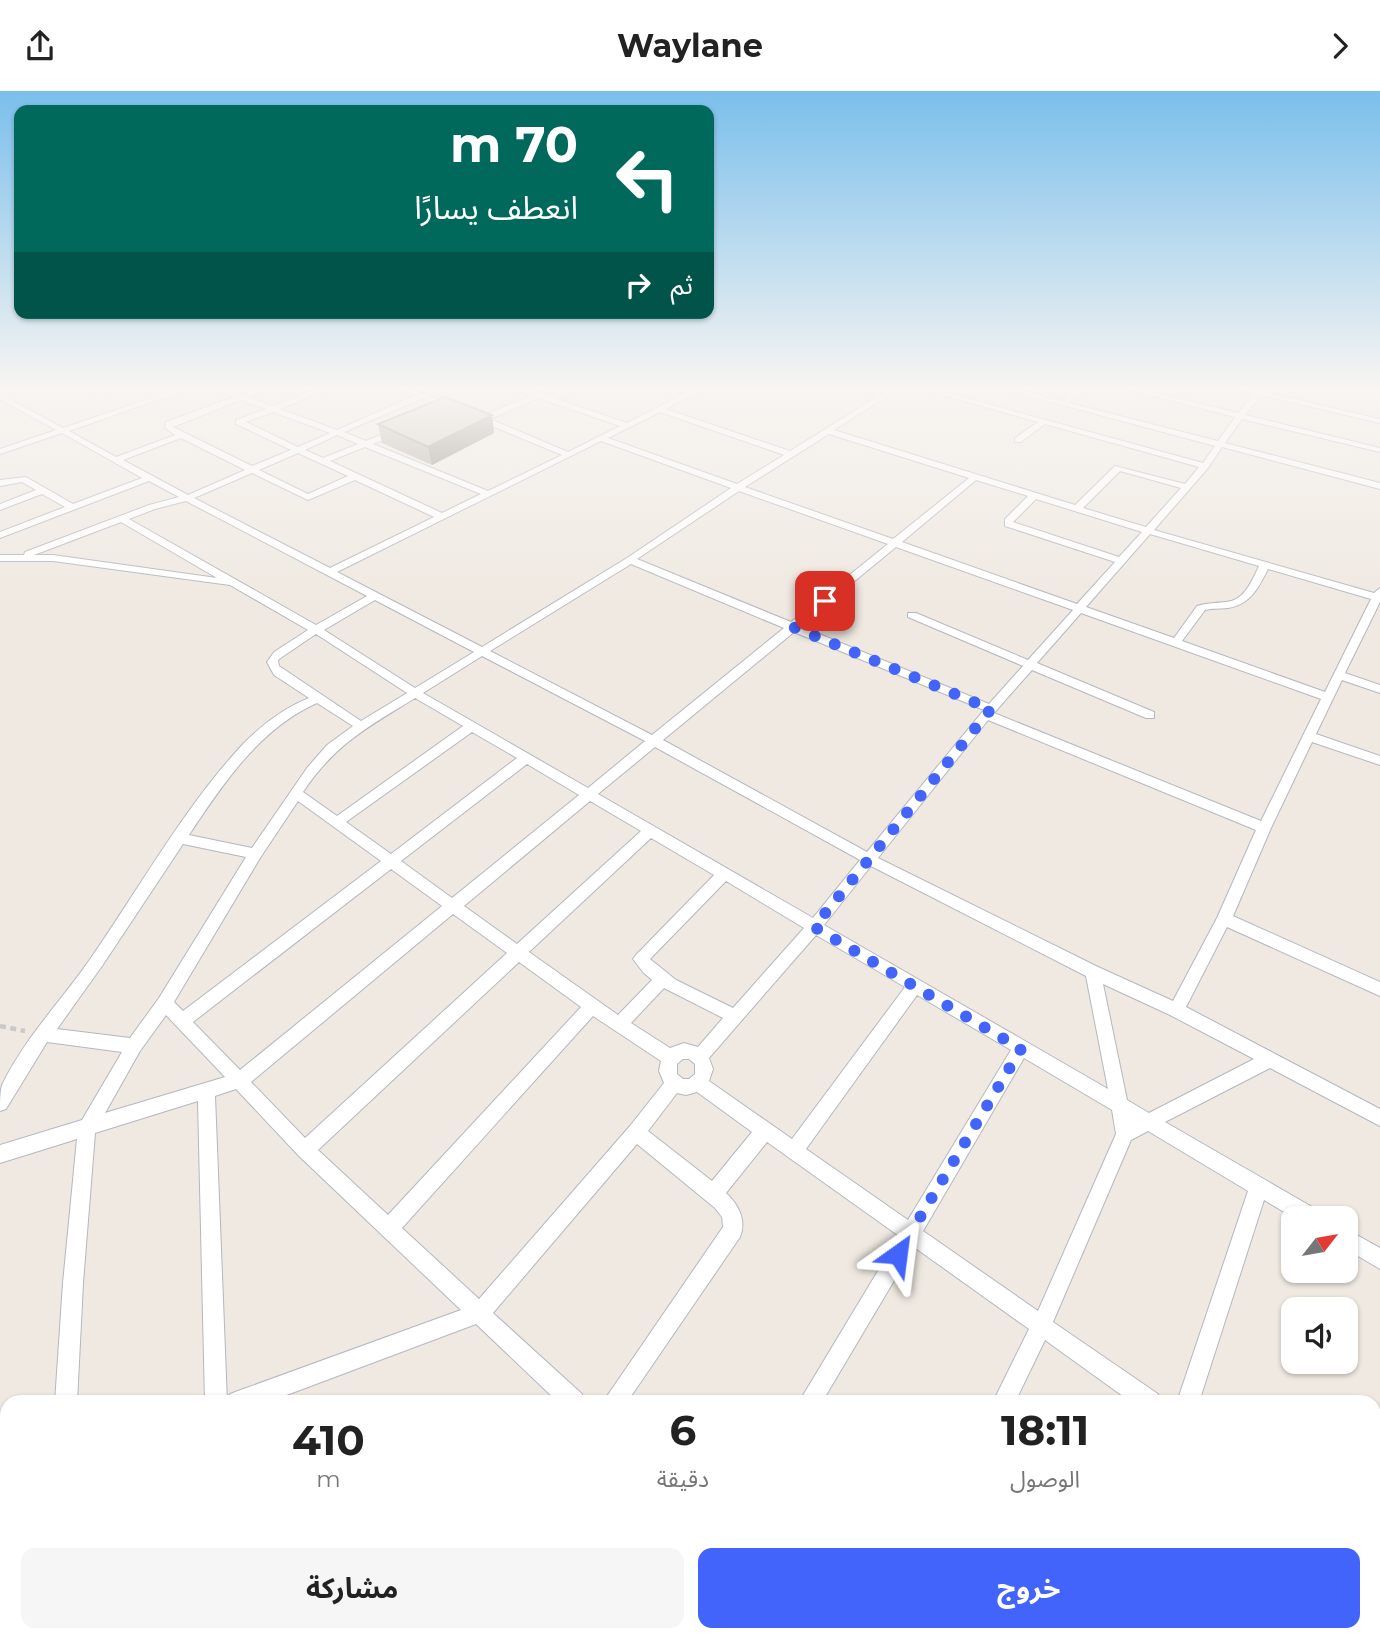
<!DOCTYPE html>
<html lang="ar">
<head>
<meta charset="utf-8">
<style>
	body { margin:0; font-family:Montserrat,"Noto Sans Arabic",sans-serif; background:#f6f6f6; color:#222; direction:rtl; height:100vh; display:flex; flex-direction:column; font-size:26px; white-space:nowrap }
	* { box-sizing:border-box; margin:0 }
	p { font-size:23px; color:#767676 }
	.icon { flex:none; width:38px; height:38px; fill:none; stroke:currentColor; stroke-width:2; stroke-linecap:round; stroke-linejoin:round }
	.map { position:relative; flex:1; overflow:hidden; direction:ltr }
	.details { position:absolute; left:0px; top:1304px; width:1381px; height:247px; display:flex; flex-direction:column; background:#fff; border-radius:21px 21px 0 0; box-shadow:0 2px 5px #0004; direction:rtl }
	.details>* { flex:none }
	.hud { position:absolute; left:14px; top:14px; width:700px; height:214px; border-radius:14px; box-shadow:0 2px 5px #0004; direction:rtl; background:#00695c; color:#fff; overflow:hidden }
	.needle { width:46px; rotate:59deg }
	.fabs { position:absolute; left:1281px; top:1115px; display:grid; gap:14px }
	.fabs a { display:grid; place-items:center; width:77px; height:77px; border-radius:14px; background:#fff; box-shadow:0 2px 5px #0004; font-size:35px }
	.pin { position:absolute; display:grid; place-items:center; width:60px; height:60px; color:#fff; margin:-30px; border-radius:14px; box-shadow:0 4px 10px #0006 }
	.me { position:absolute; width:77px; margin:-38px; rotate:31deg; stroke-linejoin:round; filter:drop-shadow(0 0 5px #0008) }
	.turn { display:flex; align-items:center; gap:24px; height:147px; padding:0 21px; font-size:32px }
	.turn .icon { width:91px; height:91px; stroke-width:2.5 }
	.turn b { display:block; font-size:49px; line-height:60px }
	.then { display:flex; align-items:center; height:66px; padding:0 21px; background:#0003; gap:14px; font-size:26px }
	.eta { display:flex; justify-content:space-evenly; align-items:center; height:119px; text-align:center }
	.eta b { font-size:42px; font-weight:700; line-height:49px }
	.primary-button { display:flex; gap:14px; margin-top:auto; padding:14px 21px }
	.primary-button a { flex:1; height:80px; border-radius:14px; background:#4264fb; color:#fff; font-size:28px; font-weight:700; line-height:80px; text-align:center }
	.primary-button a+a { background:#f6f6f6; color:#222 }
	header { display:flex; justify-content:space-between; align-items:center; height:91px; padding:0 21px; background:#fff; font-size:32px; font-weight:700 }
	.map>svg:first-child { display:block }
</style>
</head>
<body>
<header><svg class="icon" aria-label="forward" viewBox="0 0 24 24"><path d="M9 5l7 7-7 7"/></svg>Waylane<svg class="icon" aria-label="share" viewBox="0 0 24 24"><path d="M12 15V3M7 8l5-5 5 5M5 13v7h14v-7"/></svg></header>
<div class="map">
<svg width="1380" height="1549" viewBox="0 0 1380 1549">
	<rect width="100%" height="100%" fill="#efe9e1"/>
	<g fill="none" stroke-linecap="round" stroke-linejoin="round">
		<g stroke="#b4b7c1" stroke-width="2">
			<g id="street">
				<path d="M76 296C84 296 92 300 99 299 107 298 114 296 123 296L97 304Z"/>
				<path d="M183 296H194L69 340 116 366 175 344 165 337 166 331 234 306 209 296H219L241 304 262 296H272L248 306 273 315 323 296H333L280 318 337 339 416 304 398 296H408L457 316 450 318 423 307 344 341 366 350 395 338H401V342L373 353 488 400 562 364 475 328V324L483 325 532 304 511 296H522L550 305 569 296H579L557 308 627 332 697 296H706L666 318 790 360 893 296H902L834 339 1075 414 1115 375 1185 393 1199 376 1045 333 1021 351H1015V347L1038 331 914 296H926L1203 372 1215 355 996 296H1008L1062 310 1081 296H1089L1069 312 1218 350 1235 326 1119 296H1131L1238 322 1254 303 1230 296 1257 299 1260 296H1268L1264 301 1380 328V332L1261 304 1245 324 1380 357V361L1242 328 1225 352 1380 392V398L1222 356 1208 377 1154 439 1374 502 1380 497V511L1345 582 1380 594V602L1342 589 1316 643 1380 665V674L1312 651 1271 737 1233 825 1380 891V905L1227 836 1186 916 1380 1018V1035L1270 977 1165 1031 1319 1120 1321 1127H1294L1264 1109 1199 1311H1177L1248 1100 1148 1040 1131 1049 1053 1231 1158 1303 1161 1311H1131L1045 1249 1015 1311H993L1029 1238 914 1156 822 1311H799L899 1145 767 1051 726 1102C738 1113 747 1129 740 1146L627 1311H603L723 1136 722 1126 715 1117 637 1053 493 1222 582 1303 585 1311H558L476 1233 268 1311H227L230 1303 238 1300 461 1219 299 1065 236 998 215 1005 227 1311H205L198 1010 95 1042 83 1192 77 1311H55L63 1192 77 1048 0 1072V1054L82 1029 122 961 47 951 6 1018 0 1020C0 1012 0 1001 2 994 25 946 64 907 93 864 142 793 185 715 244 652 263 633 284 617 309 607L274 584 267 571 274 561 308 539 230 494 53 470H0V464H24L25 461 149 414 179 406 149 390 0 447V441L65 416 42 403 0 419V413L36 399 22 391 0 395V389L26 386 73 413 142 387 62 342 0 363V358L56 339 0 308V303L63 337ZM539 307 547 310 620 335 568 361 490 328ZM241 309 266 318 236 329V333L291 359 252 375 173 336ZM273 321 330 342 298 356 246 331ZM660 321 784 364 737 393 608 347ZM829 343 969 387 893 448 745 396ZM337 344 358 353 323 367 305 359ZM181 347 245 379 188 404 123 369ZM601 350 731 397 627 467 482 556 337 481ZM365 356 481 403 442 422 330 370ZM298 362 348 385 308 403 259 379ZM1120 380 1181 397 1146 436 1083 417ZM252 382 308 409 355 389 434 426 330 477 194 407ZM976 389 1028 405 1005 428V435L1115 471 1077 513 902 451ZM739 400 888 453 791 531 637 468ZM1036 408 1142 441 1119 466 1013 431ZM186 410 367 505 316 534 129 428 155 418ZM121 431 217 487 53 464H34ZM1150 443 1259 475C1252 490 1244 510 1226 511 1216 512 1207 512 1197 515L1174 547 1086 516ZM896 456 1073 519 1028 569 916 522H908V526L1023 575 989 613 800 535ZM631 473 784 537 652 644 490 560ZM1268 478 1371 508 1325 601 1182 550 1205 519C1213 517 1220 518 1228 517 1250 514 1259 496 1268 478ZM375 509 474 561 415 597 324 539ZM1081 522 1321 608 1261 730 994 622 1032 579 1146 627H1154V621L1037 572ZM794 541 984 619 867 761 663 649ZM316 543 407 602 361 630 279 575 278 569 282 566ZM482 565 645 650 588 697 423 602ZM415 607 463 635 337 725 303 701C335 653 368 636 415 607ZM317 612 353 635 327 654 307 677 252 757 189 744C222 694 260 637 317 612ZM988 629 1256 739 1217 827 1173 910 1098 876 878 767ZM472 641 517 667 391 763 346 731ZM655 656 860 769 813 827 598 703ZM527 673 579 704 452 807 401 770ZM298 710 381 770 183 920 174 911 260 767ZM590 710 641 740 517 853 464 815ZM651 747 714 784 636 864 633 868 643 881 652 889 618 924 529 861ZM183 753 246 766 159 907 130 947 57 938 102 875ZM871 775 1086 885 1108 998 824 834ZM391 778 442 815 240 979 193 931ZM726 790 804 837 733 917 676 889 650 868ZM453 823 507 862 305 1047 251 991ZM816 844 905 896 792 1048 709 990 713 978 709 967ZM519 871 581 916 388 1124 318 1059ZM1103 893 1170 924 1254 968 1149 1022 1127 1009ZM664 897 723 927 698 956 684 952 670 957 631 932ZM917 904 1011 959 908 1129 806 1058ZM166 924 225 986 105 1022 140 960ZM593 925 661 970 659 980 664 992 630 1035 479 1208 402 1137ZM1024 967 1112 1019 1116 1043 1038 1220 923 1140ZM683 968H689L695 973V983L689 988H683L677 983V973ZM697 1001 752 1041 712 1090 648 1040 677 1002 686 1004Z"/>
				<path d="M617 296H626L622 298Z"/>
				<path d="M1346 1138 1380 1157V1178L1346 1158Z"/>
				<path d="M1380 1320V1382L1374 1384V1323Z"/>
				<path d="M7 1390V1412L0 1415V1393Z"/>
				<path d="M1374 1494 1380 1496V1522L1374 1520Z"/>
				<path d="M41 1544H65L64 1549H40Z"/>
				<rect x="214" y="1544" width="24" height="5"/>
				<path d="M520 1544H554L552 1549H518Z"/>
				<path d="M786 1544H813L815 1549H788Z"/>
				<path d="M835 1544H860L862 1549H833Z"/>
				<path d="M878 1544H902L900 1549H876Z"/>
				<path d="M1091 1544H1115L1113 1549H1089Z"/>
				<path d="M1327 1544H1351L1349 1549H1325Z"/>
			</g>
		</g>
		<path stroke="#c9c9c9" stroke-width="4.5" stroke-dasharray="6 4.5" stroke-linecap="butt" d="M0 935 25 940"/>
		<use href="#street" fill="#fff" fill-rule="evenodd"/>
	</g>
	<path fill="#afaba4" d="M492 324 494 342 432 374 382 352 378 333Z"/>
	<path fill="#8e8b86" d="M492 324 494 342 432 374 428 356Z"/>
	<path fill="#cbc7bf" stroke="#8e8b86" stroke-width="2" d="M445 306 492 324 428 356 378 333Z"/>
	<linearGradient id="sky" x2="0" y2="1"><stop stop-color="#7abfeb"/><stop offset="0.58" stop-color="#f8f5f2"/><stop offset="1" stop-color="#f8f5f2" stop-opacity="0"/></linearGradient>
	<rect width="1380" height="513" fill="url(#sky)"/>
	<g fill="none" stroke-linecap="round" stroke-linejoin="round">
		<path stroke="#4264fb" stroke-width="12" stroke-dasharray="0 21.6" d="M825 510 793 536 991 618 814 836 1021 958 898 1163"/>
	</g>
</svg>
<div class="fabs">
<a><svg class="needle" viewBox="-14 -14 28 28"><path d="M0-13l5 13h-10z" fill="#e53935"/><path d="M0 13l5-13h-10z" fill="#767676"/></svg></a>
<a><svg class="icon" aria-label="sound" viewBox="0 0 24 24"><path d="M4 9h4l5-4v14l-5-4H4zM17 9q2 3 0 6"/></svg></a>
</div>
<div class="pin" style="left:825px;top:510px;background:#d93025"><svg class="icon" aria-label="arrive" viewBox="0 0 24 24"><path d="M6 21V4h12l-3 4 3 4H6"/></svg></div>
<svg class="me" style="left:898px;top:1163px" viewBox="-20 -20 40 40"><path d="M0-17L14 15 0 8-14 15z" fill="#4264fb" stroke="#fff" stroke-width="4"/></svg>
<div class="hud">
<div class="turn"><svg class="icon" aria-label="left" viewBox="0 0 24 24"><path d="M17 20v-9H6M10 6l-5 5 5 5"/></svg><div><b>70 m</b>انعطف يسارًا</div></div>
<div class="then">ثم<svg class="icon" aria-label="right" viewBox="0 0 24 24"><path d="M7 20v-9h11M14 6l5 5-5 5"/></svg></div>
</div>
<section class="details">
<div class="eta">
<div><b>18:11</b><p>الوصول</p></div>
<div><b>6</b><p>دقيقة</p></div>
<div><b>410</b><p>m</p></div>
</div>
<div class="primary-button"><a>خروج</a><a>مشاركة</a></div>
</section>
</div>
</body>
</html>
